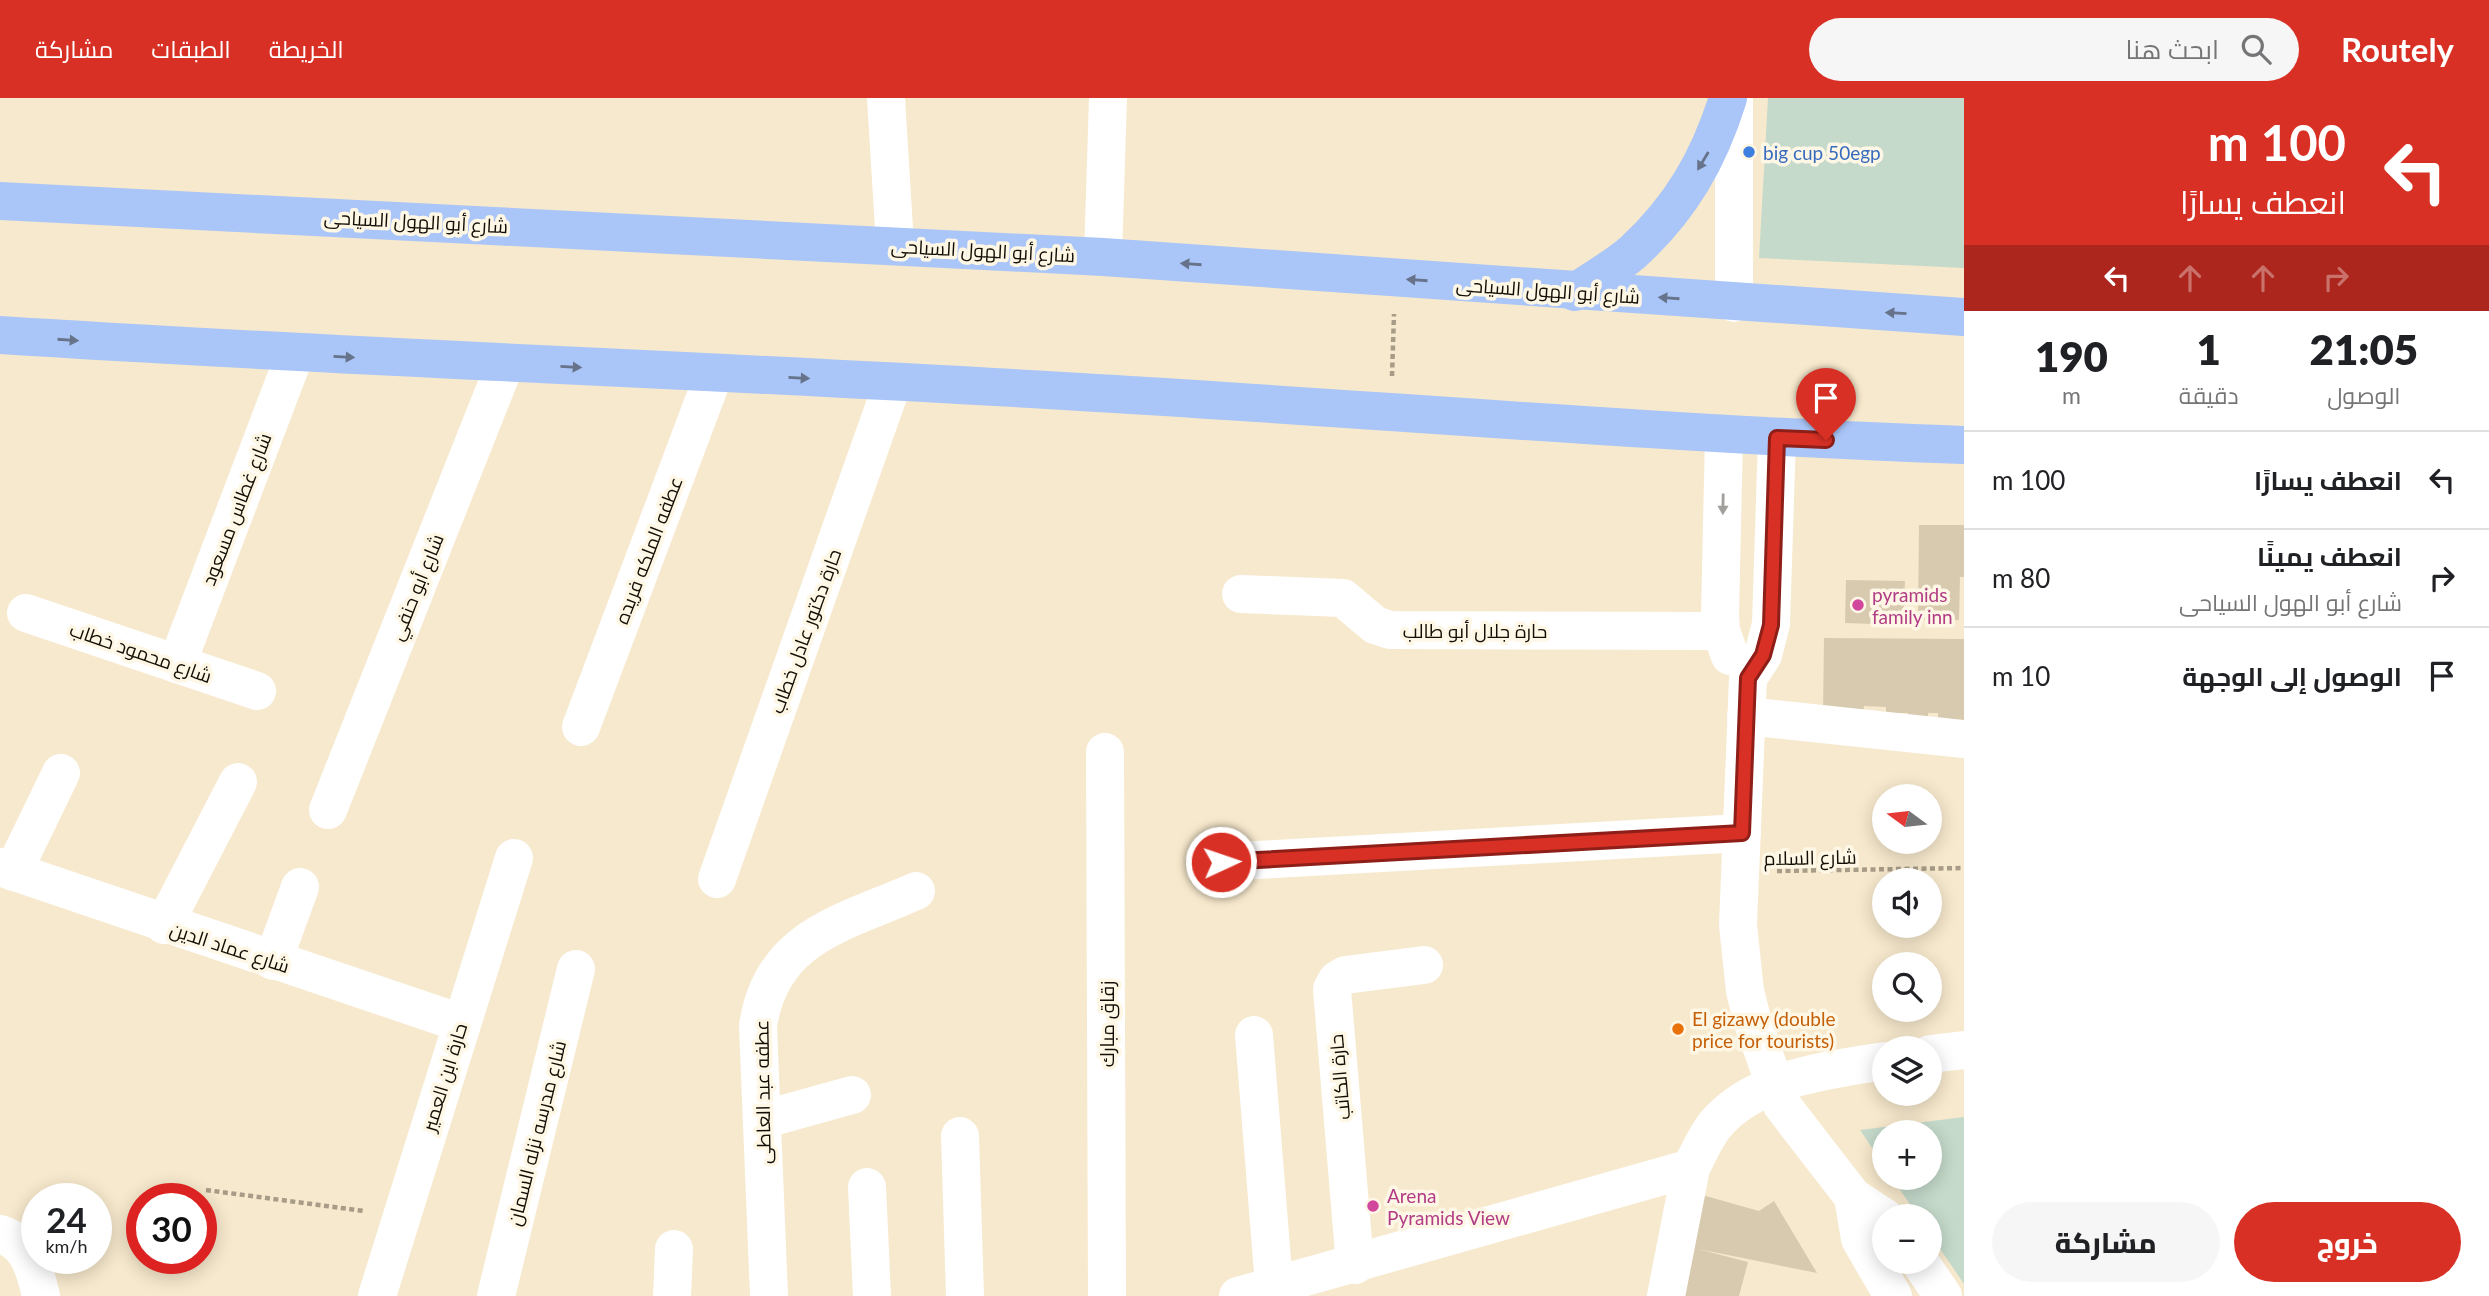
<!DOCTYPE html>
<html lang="ar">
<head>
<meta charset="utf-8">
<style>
	body { margin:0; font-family:Lato,Cairo,sans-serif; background:#f6f6f6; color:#202124; direction:rtl; height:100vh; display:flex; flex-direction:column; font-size:26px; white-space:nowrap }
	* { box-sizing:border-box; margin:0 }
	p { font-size:23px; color:#757577 }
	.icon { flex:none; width:38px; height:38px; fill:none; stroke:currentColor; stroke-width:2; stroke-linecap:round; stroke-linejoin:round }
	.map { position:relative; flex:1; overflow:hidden; direction:ltr }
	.details { display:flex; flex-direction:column; background:#fff; width:525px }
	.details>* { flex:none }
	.guide { background:#d93025; color:#fff; overflow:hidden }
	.needle { width:46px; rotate:285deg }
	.fabs { position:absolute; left:1872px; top:686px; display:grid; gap:14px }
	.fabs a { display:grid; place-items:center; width:70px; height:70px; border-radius:50%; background:#fff; box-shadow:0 4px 18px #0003; font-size:35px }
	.speed { position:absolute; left:21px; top:1085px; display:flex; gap:14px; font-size:35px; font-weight:700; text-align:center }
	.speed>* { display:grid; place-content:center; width:91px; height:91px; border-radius:50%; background:#fff; box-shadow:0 4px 18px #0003; line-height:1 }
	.speed small { font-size:18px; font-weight:400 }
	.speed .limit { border:10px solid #d22; background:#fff; color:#111 }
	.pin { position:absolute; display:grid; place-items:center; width:60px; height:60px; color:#fff; margin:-72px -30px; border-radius:50% 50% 50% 0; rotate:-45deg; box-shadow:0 0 7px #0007 }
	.pin .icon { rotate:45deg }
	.me { position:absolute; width:77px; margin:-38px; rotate:87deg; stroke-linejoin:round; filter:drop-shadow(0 0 5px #0008) }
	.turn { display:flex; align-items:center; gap:24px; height:147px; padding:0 28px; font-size:32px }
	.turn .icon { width:91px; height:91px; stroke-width:2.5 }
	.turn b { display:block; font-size:49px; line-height:60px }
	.lanes { display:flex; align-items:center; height:66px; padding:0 28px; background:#0003; justify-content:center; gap:35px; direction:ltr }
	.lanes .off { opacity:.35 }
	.eta { display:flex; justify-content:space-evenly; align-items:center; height:119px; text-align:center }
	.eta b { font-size:42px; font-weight:800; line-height:49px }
	.cta { display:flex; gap:14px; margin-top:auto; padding:14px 28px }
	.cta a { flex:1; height:80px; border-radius:42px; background:#d93025; color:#fff; font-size:28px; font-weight:800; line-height:80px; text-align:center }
	.cta a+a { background:#f6f6f6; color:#202124 }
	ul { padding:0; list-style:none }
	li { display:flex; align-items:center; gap:21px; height:98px; padding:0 28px; border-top:2px solid #e0e0e0 }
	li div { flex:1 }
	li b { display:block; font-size:26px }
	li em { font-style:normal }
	header { display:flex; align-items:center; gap:42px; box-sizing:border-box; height:98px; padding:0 35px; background:#d93025; color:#fff }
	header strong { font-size:33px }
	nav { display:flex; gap:38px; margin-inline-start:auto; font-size:24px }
	.search { width:490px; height:63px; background:#f6f6f6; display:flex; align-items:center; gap:18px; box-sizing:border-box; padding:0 24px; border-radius:38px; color:#757577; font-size:26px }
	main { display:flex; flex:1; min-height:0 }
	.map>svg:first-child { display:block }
</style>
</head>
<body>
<header>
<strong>Routely</strong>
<div class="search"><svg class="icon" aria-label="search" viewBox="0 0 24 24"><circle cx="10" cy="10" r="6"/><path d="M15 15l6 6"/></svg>ابحث هنا</div>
<nav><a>الخريطة</a><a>الطبقات</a><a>مشاركة</a></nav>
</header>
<main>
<section class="details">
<div class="guide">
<div class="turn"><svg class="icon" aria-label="left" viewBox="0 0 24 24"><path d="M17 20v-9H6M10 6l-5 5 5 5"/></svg><div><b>100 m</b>انعطف يسارًا</div></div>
<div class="lanes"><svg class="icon" aria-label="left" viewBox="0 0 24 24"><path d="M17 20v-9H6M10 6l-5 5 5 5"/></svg><svg class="icon off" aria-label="ahead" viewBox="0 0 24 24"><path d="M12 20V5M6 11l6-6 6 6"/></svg><svg class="icon off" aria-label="ahead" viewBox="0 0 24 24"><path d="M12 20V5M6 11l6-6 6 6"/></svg><svg class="icon off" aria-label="right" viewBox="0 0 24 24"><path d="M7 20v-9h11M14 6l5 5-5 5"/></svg></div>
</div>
<div class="eta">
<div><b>21:05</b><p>الوصول</p></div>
<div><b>1</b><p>دقيقة</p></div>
<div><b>190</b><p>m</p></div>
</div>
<ul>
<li><svg class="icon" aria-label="left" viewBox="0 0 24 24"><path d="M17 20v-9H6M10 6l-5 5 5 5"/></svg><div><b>انعطف يسارًا</b></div><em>100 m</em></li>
<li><svg class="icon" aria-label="right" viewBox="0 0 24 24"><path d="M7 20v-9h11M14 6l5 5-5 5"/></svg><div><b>انعطف يمينًا</b><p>شارع أبو الهول السياحى</p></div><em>80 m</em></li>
<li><svg class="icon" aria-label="arrive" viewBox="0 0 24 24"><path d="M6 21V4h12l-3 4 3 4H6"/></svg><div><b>الوصول إلى الوجهة</b></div><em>10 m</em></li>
</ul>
<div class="cta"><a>خروج</a><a>مشاركة</a></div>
</section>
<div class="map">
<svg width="1964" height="1198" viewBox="0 0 1964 1198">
	<rect width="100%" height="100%" fill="#f7e9cd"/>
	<g fill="#c5dacb">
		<path d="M1768 0H1964V170L1759 160Z"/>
		<path d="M1964 1019V1186L1930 1136V1118H1918L1892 1080H1930V1034H1885V1069L1860 1032Z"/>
	</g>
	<g fill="#d8caaf">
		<path d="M1919 427H1964V479H1960L1959 522H1918Z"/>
		<path d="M1846 482 1905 483 1903 527 1845 525Z"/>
		<path d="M1824 540 1964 541V628H1938V615H1928V627H1908V615H1886V609L1864 608 1863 615 1823 614Z"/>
		<path d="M1695 1095 1759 1113 1774 1103 1817 1175 1698 1151 1748 1164 1739 1198H1675Z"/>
	</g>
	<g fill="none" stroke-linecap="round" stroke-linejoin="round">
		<g stroke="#a79c87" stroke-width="4.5" stroke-dasharray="5 3.5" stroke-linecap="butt">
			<path d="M1392 278 1394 216"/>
			<path d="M1777 773 1964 770"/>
			<path d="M206 1092 364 1113"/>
		</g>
		<g stroke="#fff" stroke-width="38">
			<path d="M886 0 895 147"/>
			<path d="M1103 159 1108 0"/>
			<path d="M1734 205V0"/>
			<path d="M1724 338 1720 517 1721 533 1730 558"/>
			<path d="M1777 340 1771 526 1763 557 1748 580 1738 827 1745 893 1753 925 1782 1007 1853 1099 1885 1120"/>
			<path d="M1241 496 1343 500 1375 527 1390 532 1721 533"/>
			<path d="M26 515 257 593"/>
			<path d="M177 566 295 256"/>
			<path d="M1746 618 1964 641"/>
			<path d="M581 629 714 276"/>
			<path d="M1105 654 1107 1198"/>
			<path d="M328 712 505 266"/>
			<path d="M1221 764 1742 735"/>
			<path d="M0 769 461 925"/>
			<path d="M13 774 61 675"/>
			<path d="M717 781 893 284"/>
			<path d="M164 827 238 684"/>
			<path d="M273 863 300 789"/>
			<path d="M1254 937 1274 1187"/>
			<path d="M1930 956 1964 952"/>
			<path d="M762 1022 852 997"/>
			<path d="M960 1038 965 1198"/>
			<path d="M867 1089 872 1198"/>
			<path d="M1853 1099 1860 1141 1893 1198"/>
			<path d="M0 1136C29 1145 35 1172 41 1198"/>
			<path d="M1920 1164 1943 1198"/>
			<path d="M1355 1167 1332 891 1337 882 1345 877 1424 867"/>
			<path d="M377 1198 514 760"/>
			<path d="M496 1198 576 871"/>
			<path d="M672 1198 674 1151"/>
			<path d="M769 1198 758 928C771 838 844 825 916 793"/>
			<path d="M1238 1198 1691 1070C1698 1056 1705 1040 1715 1027 1754 980 1828 972 1885 963"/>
			<path d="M1666 1198 1691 1070"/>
		</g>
		<g stroke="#aac5f7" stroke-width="38">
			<path d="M0 103 1103 159 1964 219"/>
			<path d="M1575 194C1594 181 1616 169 1633 154 1681 110 1709 61 1728 0"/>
			<path d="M0 237C372 261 744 273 1115 296 1398 313 1681 337 1964 347"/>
		</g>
	</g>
	<defs><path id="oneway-solid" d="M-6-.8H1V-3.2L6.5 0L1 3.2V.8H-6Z" transform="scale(1.75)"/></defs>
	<g fill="#66738a">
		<use href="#oneway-solid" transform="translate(1703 63) rotate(121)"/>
		<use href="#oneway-solid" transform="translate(1191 166) rotate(-176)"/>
		<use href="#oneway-solid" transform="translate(1417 182) rotate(-176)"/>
		<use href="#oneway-solid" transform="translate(1669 200) rotate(-176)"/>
		<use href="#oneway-solid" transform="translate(1896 215) rotate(-177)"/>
		<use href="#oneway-solid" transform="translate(68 242) rotate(4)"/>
		<use href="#oneway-solid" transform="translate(344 259) rotate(3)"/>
		<use href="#oneway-solid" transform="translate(571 269) rotate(3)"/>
		<use href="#oneway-solid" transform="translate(799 280) rotate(3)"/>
	</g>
	<use fill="#a19f9b" href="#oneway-solid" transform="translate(1723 406) rotate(91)"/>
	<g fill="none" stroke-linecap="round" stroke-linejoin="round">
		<g stroke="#8d1f18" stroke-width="18">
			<path id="route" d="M1221 764 1742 735 1748 580 1763 557 1771 527 1777 340 1826 342"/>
		</g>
		<use href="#route" stroke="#d93025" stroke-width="12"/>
	</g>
	<circle fill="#3f7fe0" stroke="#fff7e6" stroke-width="2.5" cx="1749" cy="54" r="7"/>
	<g fill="#d1479c" stroke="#fff7e6" stroke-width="2.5">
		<circle cx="1858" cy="507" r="7"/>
		<circle cx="1373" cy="1108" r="7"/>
	</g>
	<circle fill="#e8710a" stroke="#fff7e6" stroke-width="2.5" cx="1678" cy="931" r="7"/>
	<g text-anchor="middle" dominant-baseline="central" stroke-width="7" stroke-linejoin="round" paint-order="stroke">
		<g font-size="19" fill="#366cbe" stroke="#fff7e6" text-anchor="start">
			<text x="1763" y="54">big cup 50egp</text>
		</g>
		<g font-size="19" fill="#130e05" stroke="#fff7e6">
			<text transform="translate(416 123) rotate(3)">شارع أبو الهول السياحى</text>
			<text transform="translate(983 152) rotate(3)">شارع أبو الهول السياحى</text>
			<text transform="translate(1548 192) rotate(4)">شارع أبو الهول السياحى</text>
			<text transform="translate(236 411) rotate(-69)">شارع غطاس مسعود</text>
			<text transform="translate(648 452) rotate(-69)">عطفه الملكه فريده</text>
			<text transform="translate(416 489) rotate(-68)">شارع أبو حنفي</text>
			<text x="1475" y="532">حارة جلال أبو طالب</text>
			<text transform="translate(805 533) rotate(-70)">حارة دكتور عادل خطاب</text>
			<text transform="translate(141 554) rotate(19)">شارع محمود خطاب</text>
			<text transform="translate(1810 759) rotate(-1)">شارع السلام</text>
			<text transform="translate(230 849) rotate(18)">شارع عماد الدين</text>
			<text transform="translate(1106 926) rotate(-90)">زقاق مبارك</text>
			<text transform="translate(444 979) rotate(-73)">حارة ابن العمير</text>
			<text transform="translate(1339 979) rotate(-95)">حارة الكاتب</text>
			<text transform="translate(762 994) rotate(-91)">عطفه عبد العاطى</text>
			<text transform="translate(536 1035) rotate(-76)">شارع مدرسه نزله السمان</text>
		</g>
		<g font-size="19" fill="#b23c85" stroke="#fff7e6" text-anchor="start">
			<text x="1872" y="496">pyramids<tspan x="1872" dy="22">family inn</tspan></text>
			<text x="1387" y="1097">Arena<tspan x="1387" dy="22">Pyramids View</tspan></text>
		</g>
		<g font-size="19" fill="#c56008" stroke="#fff7e6" text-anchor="start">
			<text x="1692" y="920">El gizawy (double<tspan x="1692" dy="22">price for tourists)</tspan></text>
		</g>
	</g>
</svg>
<div class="fabs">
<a><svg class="needle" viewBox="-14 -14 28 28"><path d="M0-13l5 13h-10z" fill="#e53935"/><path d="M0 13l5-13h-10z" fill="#757577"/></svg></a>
<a><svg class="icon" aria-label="sound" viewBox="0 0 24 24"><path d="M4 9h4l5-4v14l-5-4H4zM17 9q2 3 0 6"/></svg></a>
<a><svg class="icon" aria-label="search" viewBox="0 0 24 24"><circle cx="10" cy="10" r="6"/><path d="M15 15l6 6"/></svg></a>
<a><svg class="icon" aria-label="layers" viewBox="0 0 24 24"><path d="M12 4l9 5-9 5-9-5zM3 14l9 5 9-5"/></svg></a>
<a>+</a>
<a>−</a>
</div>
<div class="speed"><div>24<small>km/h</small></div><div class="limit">30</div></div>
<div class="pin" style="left:1826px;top:342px;background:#d93025"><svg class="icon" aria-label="arrive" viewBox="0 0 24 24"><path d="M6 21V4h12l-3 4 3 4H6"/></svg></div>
<svg class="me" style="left:1221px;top:764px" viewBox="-20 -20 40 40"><circle r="17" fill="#d93025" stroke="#fff" stroke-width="3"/><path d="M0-11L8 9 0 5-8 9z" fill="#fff"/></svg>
</div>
</main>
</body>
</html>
